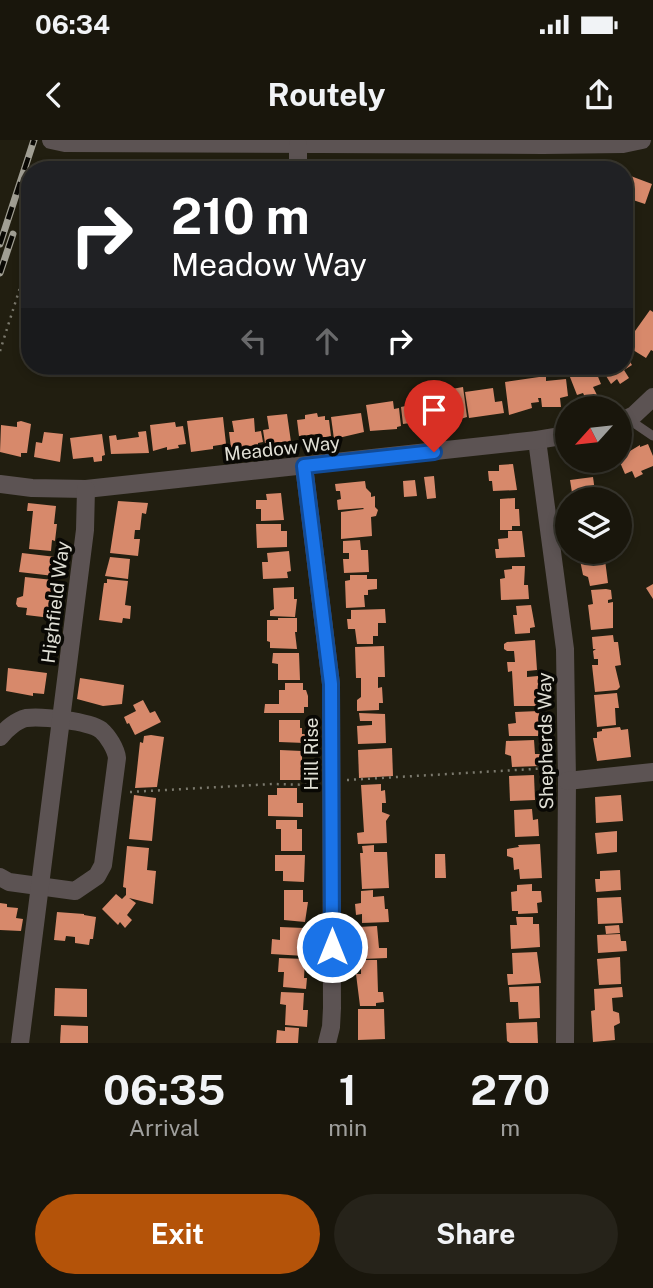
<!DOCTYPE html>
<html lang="en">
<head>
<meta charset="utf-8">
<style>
	body { margin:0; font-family:"Public Sans",sans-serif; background:#26231a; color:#f1f3f6; height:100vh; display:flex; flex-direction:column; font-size:26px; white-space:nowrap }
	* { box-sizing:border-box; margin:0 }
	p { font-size:23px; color:#9f9f9d }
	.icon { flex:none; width:38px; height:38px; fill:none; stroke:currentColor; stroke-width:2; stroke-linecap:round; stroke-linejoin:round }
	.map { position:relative; height:903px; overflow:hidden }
	.panel { display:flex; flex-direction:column; background:#19160c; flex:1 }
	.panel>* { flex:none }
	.guide { position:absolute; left:21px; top:21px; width:612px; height:214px; border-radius:28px; box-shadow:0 4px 10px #0003,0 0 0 2px #37352d; background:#202124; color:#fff; overflow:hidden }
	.needle { width:46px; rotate:243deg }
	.fabs { position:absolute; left:555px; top:256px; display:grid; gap:14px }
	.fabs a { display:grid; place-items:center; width:77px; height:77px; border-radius:50%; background:#19160c; box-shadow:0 4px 10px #0003,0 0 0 2px #37352d; font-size:35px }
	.pin { position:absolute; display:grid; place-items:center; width:60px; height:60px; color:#fff; margin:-72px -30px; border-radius:50% 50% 50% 0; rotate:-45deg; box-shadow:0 0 7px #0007 }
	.pin .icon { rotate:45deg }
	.me { position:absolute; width:77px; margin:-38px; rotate:0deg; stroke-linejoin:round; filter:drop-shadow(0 0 5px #0008) }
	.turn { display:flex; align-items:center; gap:24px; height:147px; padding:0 35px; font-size:32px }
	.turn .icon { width:91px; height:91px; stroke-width:2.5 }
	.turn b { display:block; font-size:49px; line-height:60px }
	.lanes { display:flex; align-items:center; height:66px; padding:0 35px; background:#0003; justify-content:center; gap:35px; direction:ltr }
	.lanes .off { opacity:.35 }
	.eta { display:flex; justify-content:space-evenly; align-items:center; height:119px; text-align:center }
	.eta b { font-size:42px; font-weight:700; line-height:49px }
	.primary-button { display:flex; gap:14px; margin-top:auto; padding:14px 35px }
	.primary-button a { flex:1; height:80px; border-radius:42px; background:#b45309; color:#fff; font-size:28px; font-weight:700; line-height:80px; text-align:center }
	.primary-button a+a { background:#26231a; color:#f1f3f6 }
	.status { display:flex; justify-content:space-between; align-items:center; height:49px; padding:0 35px; background:#19160c; direction:ltr }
	.status svg { height:19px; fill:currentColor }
	header { display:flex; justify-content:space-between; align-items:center; height:91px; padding:0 35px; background:#19160c; font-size:32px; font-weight:700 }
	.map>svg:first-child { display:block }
</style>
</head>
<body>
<div class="status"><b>06:34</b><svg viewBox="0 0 49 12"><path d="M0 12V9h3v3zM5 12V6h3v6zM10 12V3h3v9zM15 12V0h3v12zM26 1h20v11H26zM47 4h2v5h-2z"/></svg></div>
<header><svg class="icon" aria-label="back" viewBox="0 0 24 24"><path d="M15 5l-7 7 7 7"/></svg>Routely<svg class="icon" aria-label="share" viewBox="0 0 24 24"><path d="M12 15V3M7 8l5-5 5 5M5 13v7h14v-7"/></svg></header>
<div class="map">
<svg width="653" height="903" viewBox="0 0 653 903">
	<rect width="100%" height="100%" fill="#211e10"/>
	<g fill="#d7896b">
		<path d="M628 35 652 44 645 64 630 59 625 72V37L627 38Z"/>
		<path d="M650 170 653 172V211L651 210 646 218 625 205Z"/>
		<path d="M625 214 632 225 624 230 629 238 620 244 617 239 611 244 600 226H625Z"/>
		<path d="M594 227 601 244 593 247 597 255 586 259 583 253 577 255 568 232 574 229 576 234Z"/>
		<path d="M546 236V241L566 239 568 256 560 258 561 267H542L541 258H538L539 262 531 263 532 268 509 275 505 242Z"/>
		<path d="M463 247 467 277 447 283 446 278 440 279 436 255 452 252V249Z"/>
		<path d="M493 248 495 262 502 261 504 273 469 278 465 252Z"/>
		<path d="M420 260 421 264 429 263 430 267 433 266 435 279H432V284L425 285 424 281 403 284 401 267 410 265V262Z"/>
		<path d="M393 261 394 269 399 268 401 286 397 287V289L370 291 366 265Z"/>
		<path d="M317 273 318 277 325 276V280H329L331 296 320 298 319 294 299 296 297 280 305 279V275Z"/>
		<path d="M361 273 364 292 334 299 331 277Z"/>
		<path d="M287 274 291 302 265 303 263 290 269 289 267 276Z"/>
		<path d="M223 277 226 304 213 306V309L191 312 187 281Z"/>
		<path d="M254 278 255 292 261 291 263 302 258 303V305L231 308 229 292H234L232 281Z"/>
		<path d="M21 281 31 284 27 313H21V317L0 312 1 285 17 287V282Z"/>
		<path d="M175 282 176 287 183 286 186 304 178 305 179 308 167 310V307L153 311 150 285Z"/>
		<path d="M146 291 149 313 111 314 109 296 116 295 117 300 139 297 138 292Z"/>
		<path d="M44 292 63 294 60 322 34 317 36 302 42 303Z"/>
		<path d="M102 294 105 315 102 316V321L94 322 93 317 73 319 70 298Z"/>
		<path d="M648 304 653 316V326L641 331 643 334 635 338 632 331 625 334 619 320 620 313 624 311 625 314 640 305V307Z"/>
		<path d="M513 324 517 350 493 351 492 341H489L488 331H499V325Z"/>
		<path d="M434 336 436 358 427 359 424 337Z"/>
		<path d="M593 337 596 359H573L570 340Z"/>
		<path d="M415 340 417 356 404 357 403 341Z"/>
		<path d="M365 341 366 348 371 353V357L375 356V367L378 370 376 376 371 377 372 396 341 399V372L364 369 363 368 338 370 337 360 341 359 340 351H336L335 344Z"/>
		<path d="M281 353 284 380 261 381V369H256V360H267L266 354Z"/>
		<path d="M515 358V369H519L520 386H512V390H500V359Z"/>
		<path d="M118 361 148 363 146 374 142 373 140 390H135L134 399H140L138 416 110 413Z"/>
		<path d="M28 363 56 366 54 384H57L55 401 52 400 51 411 29 409 33 371H27Z"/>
		<path d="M256 384H281V391H287V407L257 408Z"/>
		<path d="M508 391H522L525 417 496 418 495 409H499L498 399 508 398Z"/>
		<path d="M360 400 361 410H368L369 432 344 433 343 419H349V413H343V401Z"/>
		<path d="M289 411 291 431 287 432 288 438 263 439 262 422H268L267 413Z"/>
		<path d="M604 412 605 419 600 420H605L608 443 590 446 588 437 583 435 579 415Z"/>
		<path d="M22 413 56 417 54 436 19 432Z"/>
		<path d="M110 417 130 419 128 439 105 436Z"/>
		<path d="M512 426H525L524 445H528L529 459 501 460 500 439 505 438 504 430 512 429Z"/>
		<path d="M350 435H367V439H377V449L368 450V455H364L365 467 346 468 345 441 350 440Z"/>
		<path d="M25 437 53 440 49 472H52L51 478 26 475 27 468 18 467 16 464 17 458 23 456Z"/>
		<path d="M107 439 128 441 125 465 131 466 130 479 123 478 122 483 99 480 104 443H107Z"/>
		<path d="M653 444V459L646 448Z"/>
		<path d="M294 447V459H297L295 477 270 476V471L274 469 273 448Z"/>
		<path d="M606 449 611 450 612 459 608 460V463L613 462V488L591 490 588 465 593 464 591 450Z"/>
		<path d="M531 465 535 487 530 488V493L515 494 513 475H517L516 466Z"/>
		<path d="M385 469 386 483H378V496H373V504H357L355 489H348L347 479H351V470Z"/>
		<path d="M278 478H297V492H295L297 509 270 508V502L267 501V480H278Z"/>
		<path d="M613 495 614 502H618L621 525 615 526 620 547 617 550 595 552 592 525H598V519H594L593 511 596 509H593L592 497Z"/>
		<path d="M535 500 537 530 527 531V537L538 536V543H542V553L536 554 537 566H514L512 531 508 532 507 522H515L514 511H507L504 509V504L507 502Z"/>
		<path d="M384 506 385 537H378V548L382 547 383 563H379V570L357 571V560L361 557V538H356L355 507Z"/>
		<path d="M273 513H299L300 540H278V524L272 523Z"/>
		<path d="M8 528 47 533 44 554 33 553V556L6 551Z"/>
		<path d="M80 538 124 545 122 564 103 566 77 559Z"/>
		<path d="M285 543H303V550H306L308 556V567H304V573H264L265 564H279V550H285Z"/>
		<path d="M617 553 619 568H615L616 585 597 587 594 555Z"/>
		<path d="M143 560 150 573 155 571 161 582 135 595 129 583 127 584 124 577 136 571 133 565Z"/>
		<path d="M539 571 538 596H509L508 584 516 583 515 572Z"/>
		<path d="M359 573 385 574 386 603 358 604 357 586 372 585V581H360Z"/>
		<path d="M279 580H300V588H302V594H305V603L279 602Z"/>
		<path d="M620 587 621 590 628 589 631 617 597 621 593 598H597V592L602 591V589Z"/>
		<path d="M151 595 164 597 157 647 135 648 140 602 143 603 144 596Z"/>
		<path d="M534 600 535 614H540V626L512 627 511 616 505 614 506 601Z"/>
		<path d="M392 608 393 636 359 638 358 610Z"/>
		<path d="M280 610 302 611V623H307L305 640H280Z"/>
		<path d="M534 635 535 660 510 661 509 636Z"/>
		<path d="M381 644V651L385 650 386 663H382V672L390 675 386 681 387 703 358 704 357 693 364 692 361 645Z"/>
		<path d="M277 648H297V663H303V677L268 676V655H277Z"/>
		<path d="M134 655 156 658 152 701 129 699Z"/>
		<path d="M621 655 623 681 596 683 595 657Z"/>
		<path d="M532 669 533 680 538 679 539 696 515 697 514 670Z"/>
		<path d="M276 680H297V689H302V711H281V689H276Z"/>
		<path d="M617 691V712L597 714 595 693Z"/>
		<path d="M540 704 542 738 520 739 519 729 514 730 513 718 507 716V709L519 707 518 705Z"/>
		<path d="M374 705V712H387L389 748 362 749 360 713H363L362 706Z"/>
		<path d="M127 706 149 708 147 730 156 731 153 764 129 758 136 763 127 775 132 780 125 788 120 782 118 785 102 769 116 754 122 759 126 755V748L123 747Z"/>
		<path d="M435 714H445L446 738H435Z"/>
		<path d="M275 715H305L304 742 283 741V731H275Z"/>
		<path d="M620 730 621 750 596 752 595 739H600V731Z"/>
		<path d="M532 744V751H541L542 762 537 763 538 773 518 774V771H512L511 752 517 751V745Z"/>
		<path d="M284 750H303V762H308L305 782 284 780Z"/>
		<path d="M373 750V757L384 756 385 769H388L389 782 362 783V774L356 775 355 764 361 763V751Z"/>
		<path d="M621 757 623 783 598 784 597 758Z"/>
		<path d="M0 763 7 764V767L18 768 16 778 23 779 21 791 0 790Z"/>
		<path d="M57 772 84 774V775L96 777 93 799H90L89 805 75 803V797L66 796 65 801 54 800Z"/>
		<path d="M516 777H533V784H539L540 807 511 809 510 785H517Z"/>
		<path d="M619 785 620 793 606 794 605 786Z"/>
		<path d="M377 786 379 808H387V818L362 819 361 811 356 812 358 787Z"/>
		<path d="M280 787 304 788 303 798H306L305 816 271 814 272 799 280 800Z"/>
		<path d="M620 794 621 801H626L627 811 598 813 597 795Z"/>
		<path d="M537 812 541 843 508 845 507 834H513L512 813Z"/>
		<path d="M620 817 621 844 599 845 597 819Z"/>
		<path d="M279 818 305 819 304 838H307L306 849 283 847 284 832H278Z"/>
		<path d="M361 820H377L378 852H383L384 862 376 863V866H360L356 834H361Z"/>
		<path d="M539 846 540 878 519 879 518 862H510L509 847Z"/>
		<path d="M622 847 623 857 612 858 613 871 619 873 620 883 614 886 615 900 593 902 591 871 595 870 594 849Z"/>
		<path d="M55 848 87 849V877L54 876Z"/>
		<path d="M281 852 304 853 303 870H308L307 887 285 885 286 865 280 864Z"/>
		<path d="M358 869H384L385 899 358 900Z"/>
		<path d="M537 882 538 903H510L507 901 506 883Z"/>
		<path d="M61 885 88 886V903H60Z"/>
		<path d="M285 887 299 888 298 903H276L277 890 285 891Z"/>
	</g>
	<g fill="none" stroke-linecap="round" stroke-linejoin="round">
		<g stroke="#7b796d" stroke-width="2.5" stroke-dasharray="2 5" stroke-linecap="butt">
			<path d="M57 30 60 19"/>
			<path d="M0 211 30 116"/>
			<path d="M347 640 550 628"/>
			<path d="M130 652 272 644 316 645"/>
		</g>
		<path stroke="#5c5353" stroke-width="9" d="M628 279 653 296"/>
		<g stroke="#5c5353" stroke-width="18">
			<path d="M51 0 65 3 543 5 623 4 642 0"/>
			<path d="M298 5V30"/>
			<path d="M620 282 634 275 653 257"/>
			<path d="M537 300 565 509 567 641 565 903"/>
			<path d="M304 326 331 544 332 868 331 887 327 903"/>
			<path d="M0 344 32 348 86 349 537 300 567 295"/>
			<path d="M0 597C6 589 17 580 26 578 41 576 89 581 101 590 108 596 116 609 117 618L103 725 97 736 75 751 9 742 0 737"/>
			<path d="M567 641 653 632"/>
			<path d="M20 903 85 390 86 349"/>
		</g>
		<g stroke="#a19f94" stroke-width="7">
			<g id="rail">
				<path d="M0 104 34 0"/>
				<path d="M0 133 13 94"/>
			</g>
		</g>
		<use href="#rail" stroke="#090804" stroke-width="4.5" stroke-dasharray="13" stroke-linecap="butt"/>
	</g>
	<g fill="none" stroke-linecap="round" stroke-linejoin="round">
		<g stroke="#114b97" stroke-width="18">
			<path id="route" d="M332 807 331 544 304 326 434 312"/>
		</g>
		<use href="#route" stroke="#1a73e8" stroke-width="12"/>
	</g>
	<g text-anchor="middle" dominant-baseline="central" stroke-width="7" stroke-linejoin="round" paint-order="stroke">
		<g font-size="19" fill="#e0dfd5" stroke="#090804">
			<text transform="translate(282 308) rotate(-6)">Meadow Way</text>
			<text transform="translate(55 462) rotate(-83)">Highfield Way</text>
			<text transform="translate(545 601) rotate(-91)">Shepherds Way</text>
			<text transform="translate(311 614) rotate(-90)">Hill Rise</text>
		</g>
	</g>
</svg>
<div class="fabs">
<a><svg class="needle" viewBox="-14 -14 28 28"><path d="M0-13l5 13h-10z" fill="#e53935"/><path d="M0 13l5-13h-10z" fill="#9f9f9d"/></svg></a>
<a><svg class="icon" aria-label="layers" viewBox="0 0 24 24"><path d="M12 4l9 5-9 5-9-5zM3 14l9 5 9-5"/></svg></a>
</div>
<div class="pin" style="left:434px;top:312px;background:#d93025"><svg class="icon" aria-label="arrive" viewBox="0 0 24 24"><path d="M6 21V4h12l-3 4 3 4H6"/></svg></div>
<svg class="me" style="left:332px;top:807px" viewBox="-20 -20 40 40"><circle r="17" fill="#1a73e8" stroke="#fff" stroke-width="3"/><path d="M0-11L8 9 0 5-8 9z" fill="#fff"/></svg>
<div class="guide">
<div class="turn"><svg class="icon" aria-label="right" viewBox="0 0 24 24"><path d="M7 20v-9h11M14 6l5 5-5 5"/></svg><div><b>210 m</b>Meadow Way</div></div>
<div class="lanes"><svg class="icon off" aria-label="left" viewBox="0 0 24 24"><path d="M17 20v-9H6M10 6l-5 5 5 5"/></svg><svg class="icon off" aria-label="ahead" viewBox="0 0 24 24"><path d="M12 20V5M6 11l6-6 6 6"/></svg><svg class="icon" aria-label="right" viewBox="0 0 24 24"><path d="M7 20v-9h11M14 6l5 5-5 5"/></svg></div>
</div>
</div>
<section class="panel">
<div class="eta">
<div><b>06:35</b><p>Arrival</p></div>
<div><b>1</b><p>min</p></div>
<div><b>270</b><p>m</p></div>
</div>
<div class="primary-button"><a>Exit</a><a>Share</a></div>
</section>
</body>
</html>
